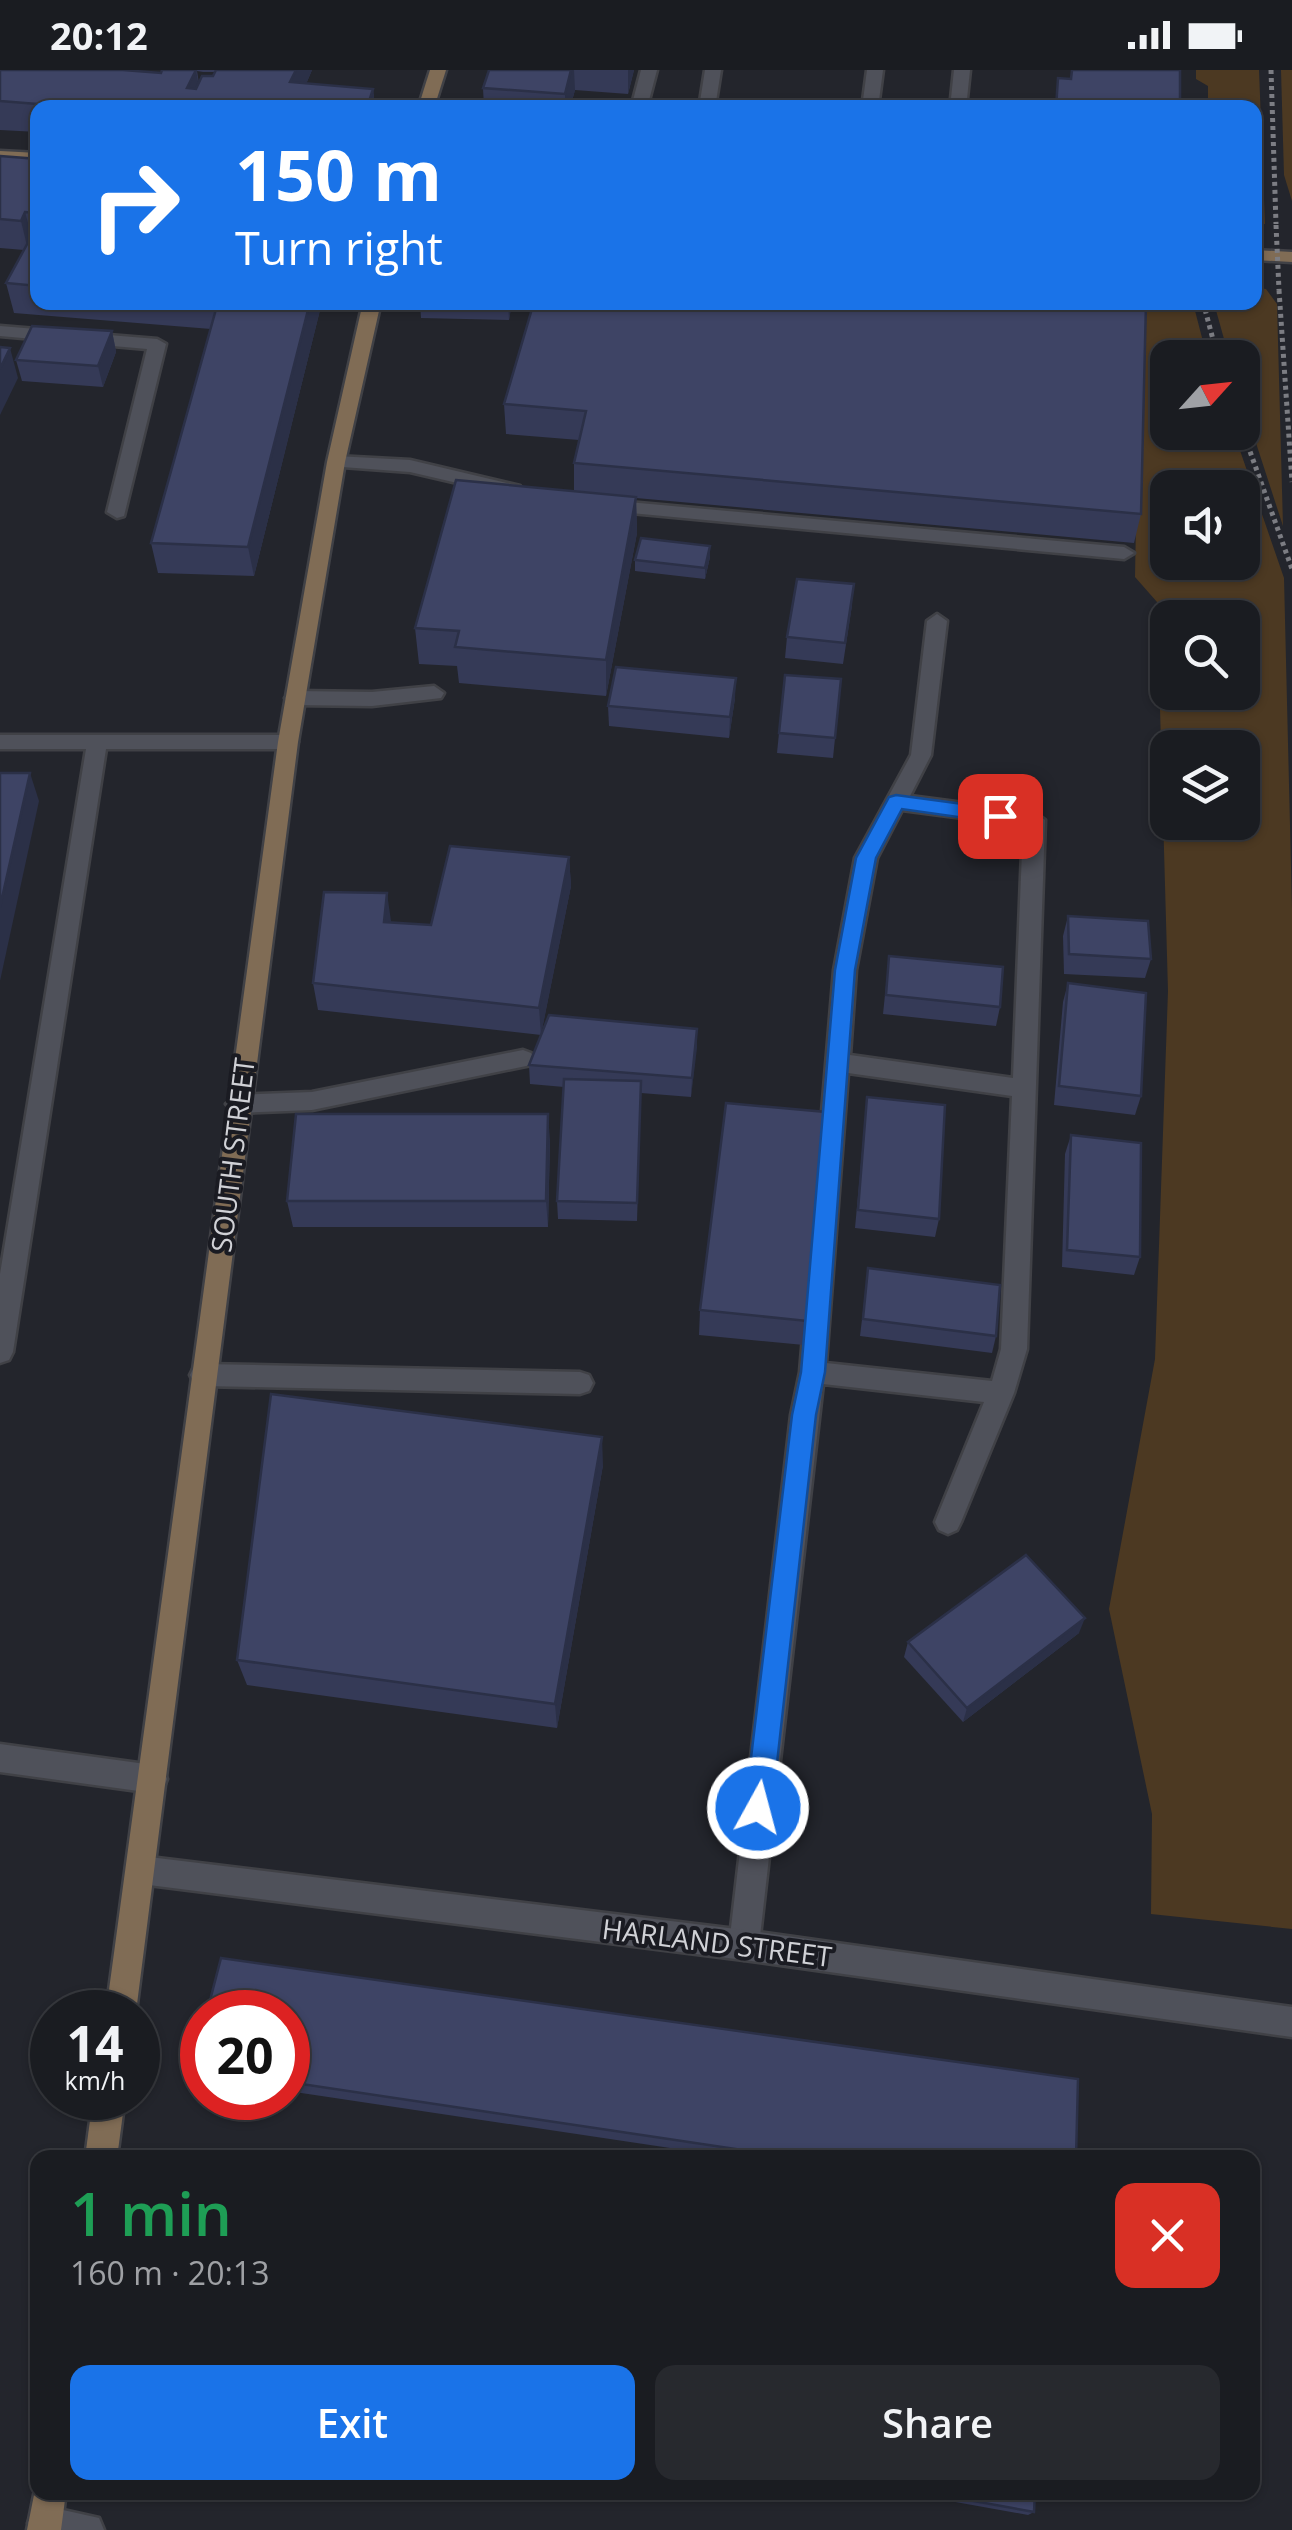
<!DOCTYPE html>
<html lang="en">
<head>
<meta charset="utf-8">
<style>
	body { margin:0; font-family:"Open Sans",sans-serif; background:#27292e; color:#f1f3f6; height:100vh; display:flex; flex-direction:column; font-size:38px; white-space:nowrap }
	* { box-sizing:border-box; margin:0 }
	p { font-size:32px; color:#9fa1a5 }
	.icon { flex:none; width:55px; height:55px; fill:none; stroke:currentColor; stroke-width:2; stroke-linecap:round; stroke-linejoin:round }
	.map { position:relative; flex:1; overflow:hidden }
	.side { position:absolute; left:30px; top:2080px; width:1230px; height:350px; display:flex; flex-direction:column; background:#1a1c21; border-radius:20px; box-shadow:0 2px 8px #0004,0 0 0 2px #383a3f }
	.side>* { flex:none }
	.banner { position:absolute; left:30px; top:30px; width:1232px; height:210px; border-radius:20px; box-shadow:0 2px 8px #0004,0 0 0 2px #383a3f; background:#1a73e8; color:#fff; overflow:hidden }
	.needle { width:65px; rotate:63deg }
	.tools { position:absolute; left:1150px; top:270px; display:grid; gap:20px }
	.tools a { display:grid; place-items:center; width:110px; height:110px; border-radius:20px; background:#1a1c21; box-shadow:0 2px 8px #0004,0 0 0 2px #383a3f; font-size:50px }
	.speed { position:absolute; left:30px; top:1920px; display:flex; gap:20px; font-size:50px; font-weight:700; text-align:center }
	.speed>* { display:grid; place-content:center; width:130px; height:130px; border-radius:50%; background:#1a1c21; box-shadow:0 2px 8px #0004,0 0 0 2px #383a3f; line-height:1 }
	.speed small { font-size:25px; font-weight:400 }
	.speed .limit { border:15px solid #d22; background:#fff; color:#111 }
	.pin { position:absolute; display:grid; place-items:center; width:85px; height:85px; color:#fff; margin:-42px; border-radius:20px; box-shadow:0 5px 15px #0006 }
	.me { position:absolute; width:110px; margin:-55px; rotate:7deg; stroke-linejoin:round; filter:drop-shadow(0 0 8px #0008) }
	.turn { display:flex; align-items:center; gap:35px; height:210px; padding:0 40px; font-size:45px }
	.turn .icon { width:130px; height:130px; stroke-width:2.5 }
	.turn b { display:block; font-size:70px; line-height:85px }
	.round { display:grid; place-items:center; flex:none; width:105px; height:105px; border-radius:20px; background:#27292e }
	.summary { display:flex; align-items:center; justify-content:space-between; height:170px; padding:0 40px }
	h1 { font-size:60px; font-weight:600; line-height:75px; color:#1e9e55 }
	.action { display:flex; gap:20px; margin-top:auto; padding:20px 40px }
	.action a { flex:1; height:115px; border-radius:20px; background:#1a73e8; color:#fff; font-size:40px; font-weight:600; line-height:115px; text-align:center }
	.action a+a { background:#27292e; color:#f1f3f6 }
	.status { display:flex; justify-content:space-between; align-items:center; height:70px; padding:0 50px; background:#1a1c21; direction:ltr }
	.status svg { height:28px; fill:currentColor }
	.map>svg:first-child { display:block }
</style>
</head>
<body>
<div class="status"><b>20:12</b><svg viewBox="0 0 49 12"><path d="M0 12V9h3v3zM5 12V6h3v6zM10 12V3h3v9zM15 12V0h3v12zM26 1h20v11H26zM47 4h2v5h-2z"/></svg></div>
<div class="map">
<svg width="1292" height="2460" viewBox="0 0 1292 2460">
	<rect width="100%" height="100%" fill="#23252c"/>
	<g fill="#4c3922" fill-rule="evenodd">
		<path d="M1196 0H1259L1265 154 1255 153V38L1208 37V16L1196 9Z"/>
		<path d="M1281 0H1292V131L1284 105Z"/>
		<path d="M1255 217 1266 219 1277 234 1283 456 1243 333 1242 288 1229 287 1214 233 1255 232Z"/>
		<path d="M1140 233H1193L1207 287 1168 288V362L1234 363 1284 508 1292 838V1859L1151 1844 1152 1744 1109 1539 1155 1289 1168 921 1157 532 1135 507ZM1168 418H1242V492H1168ZM1168 548H1242V622H1168ZM1168 678H1242V752H1168Z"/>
	</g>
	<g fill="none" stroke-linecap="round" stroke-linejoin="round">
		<g stroke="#404146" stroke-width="5">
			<g id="lane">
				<path d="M641 0H657L647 38H631Z"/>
				<path d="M705 0H721L715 38H699Z"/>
				<path d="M867 0H883L878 38H862Z"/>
				<path d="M954 0H970L966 38H950Z"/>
				<path d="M0 256 157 269 166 274 124 446 117 448 107 442 147 279 0 266Z"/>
				<path d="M336 386 410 390 520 416 522 420 513 426 410 402 329 396V388Z"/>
				<path d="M606 430 1124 477 1134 483 1124 489 599 440 596 436Z"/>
				<path d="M937 544 947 551 931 685 910 726 1034 742 1045 750 1027 1279 1014 1323 961 1452 957 1460 948 1464 939 1460 935 1452 984 1332 823 1314 759 1875 755 1886 744 1890 733 1886 729 1875 791 1345 800 1302 834 900 855 788 911 685 927 551ZM902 740 1023 756 1013 1008 850 985 856 900 877 788ZM848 1003 1012 1026 1001 1279 992 1311 826 1293Z"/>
				<path d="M434 616 444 623 441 628 372 636 295 635 285 628 295 621 372 622Z"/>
				<path d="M0 665H288L298 672 288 679H106L13 1282 9 1290 0 1293V1204L86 679H0Z"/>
				<path d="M523 980 531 983 535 989 531 995 312 1040 238 1043 226 1034 238 1025 312 1022Z"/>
				<path d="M203 1294 580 1302 589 1305 593 1313 589 1321 580 1324 203 1316 194 1313 190 1305 194 1297Z"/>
				<path d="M0 1674 153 1695 163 1699 167 1709 163 1719 153 1723 0 1702Z"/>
				<path d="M45 2436 99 2448 104 2460H31L28 2453 33 2441Z"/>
			</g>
		</g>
		<g stroke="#404146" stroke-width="5">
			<path id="street" d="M141 1786 744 1860 1292 1937V1967L744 1890 141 1814 131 1810 126 1800 131 1790Z"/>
		</g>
		<g stroke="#404146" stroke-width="5">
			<g id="secondary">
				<path d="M430 0H446L434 38H418Z"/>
				<path d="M0 81 38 83V93L0 91Z"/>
				<path d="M1255 180 1292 182V192L1255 190Z"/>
				<path d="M363 232H381L345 392 298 672 136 1942H106L278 672 327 392Z"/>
				<path d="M93 2028H125L117 2088H85Z"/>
				<path d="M37 2410 38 2422H66L61 2460H27Z"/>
			</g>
		</g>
		<g stroke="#7c7d83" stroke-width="5" stroke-dasharray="4 4" stroke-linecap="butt">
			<path d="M1271 0 1276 154"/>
			<path d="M1279 220 1292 412"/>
			<path d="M1203 232 1218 288"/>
			<path d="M1242 359 1292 499"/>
		</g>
		<use href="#lane" fill="#4f515a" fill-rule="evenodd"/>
		<use href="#street" fill="#4f515a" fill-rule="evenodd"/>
		<use href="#secondary" fill="#806c55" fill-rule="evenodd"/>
		<path stroke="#7c7d83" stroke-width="5" stroke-dasharray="4 4" stroke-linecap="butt" d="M1276 155 1279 220"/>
	</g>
	<g fill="#353a57" fill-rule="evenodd">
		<path d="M0 0 161 3 162 0H312L306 14 373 19 375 38H38V62L0 60ZM197 1 203 2H215L213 6 199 13Z"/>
		<path d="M489 0H634L628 24 575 20 570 38H484L483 18Z"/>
		<path d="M0 86 38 89V232H322L254 506 158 503 151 473 211 259 14 243 6 213 24 180 0 178Z"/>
		<path d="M420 232H512L509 250 421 248Z"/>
		<path d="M534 232 1141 444 1134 473 636 428 637 463 606 626 459 613 457 596 419 594 415 558 574 421V393L579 370 506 364 504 334Z"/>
		<path d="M112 261 116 282 103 317 22 311 16 290Z"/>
		<path d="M710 487 705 509 635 501V490Z"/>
		<path d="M852 535 843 594 785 588 787 567Z"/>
		<path d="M841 609 833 688 777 683 779 663Z"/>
		<path d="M735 628 729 668 609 656 608 636Z"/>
		<path d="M569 787 571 816 541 964 697 959 691 1027 641 1023 637 1151 558 1149 557 1131 564 1017 530 1014 529 995 541 965 318 940 313 913 391 852 431 855Z"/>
		<path d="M1068 846 1151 889 1145 908 1064 904 1063 866Z"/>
		<path d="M889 886 1000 937 996 956 883 944Z"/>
		<path d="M1068 913 1141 1026 1135 1045 1054 1035 1063 932Z"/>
		<path d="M867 1027 939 1149 935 1167 855 1158Z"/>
		<path d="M1071 1065 1140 1187 1134 1205 1062 1197 1065 1084Z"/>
		<path d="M550 1070 548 1157H293L287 1131Z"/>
		<path d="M866 1216 996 1266 992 1283 860 1266Z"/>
		<path d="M700 1240 807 1251 804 1275 699 1265Z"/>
		<path d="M603 1395 557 1658 247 1615 237 1590Z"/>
		<path d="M1079 1563 963 1652 904 1587 908 1572Z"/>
		<path d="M288 1942 1076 2088H737L288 2021Z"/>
		<path d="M202 1963V2009L194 1999Z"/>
		<path d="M900 2422H1035L1034 2442 1028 2445Z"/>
	</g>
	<g fill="#2b3047">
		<path d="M196 0 201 28 187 18Z"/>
		<path d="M296 0H312L296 38 290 12Z"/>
		<path d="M571 0H574L575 20 570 38H565V24Z"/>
		<path d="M628 0H634L628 24Z"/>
		<path d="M373 19 375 38H367Z"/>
		<path d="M25 142 33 171 28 180 21 151Z"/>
		<path d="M310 232H322L254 506 248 477Z"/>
		<path d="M508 232H512L509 250Z"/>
		<path d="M112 261 116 282 103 317 98 296Z"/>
		<path d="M10 278 18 308 0 345V299Z"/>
		<path d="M636 427 637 463 606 626V590Z"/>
		<path d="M710 476V487L705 509V498Z"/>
		<path d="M736 608 735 628 729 668 730 647Z"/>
		<path d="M30 703 39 731 0 911V837Z"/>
		<path d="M569 787 571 816 541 965 539 938Z"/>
		<path d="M387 823 391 851 388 879 384 852Z"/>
		<path d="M697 959V978L691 1027 692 1008Z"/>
		<path d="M548 1044 550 1070 548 1157 546 1131Z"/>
		<path d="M602 1367 603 1395 557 1658 555 1634Z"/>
		<path d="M1085 1548 1079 1563 963 1652 967 1638Z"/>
	</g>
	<g fill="#3e4465" stroke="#2b3047" stroke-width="2.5">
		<path d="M0 0H123L161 3 162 0H196L187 18 196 19 202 6H213L216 0H296L290 12 373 19 367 38H88L0 31Z"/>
		<path d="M489 0H571L565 24 483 18Z"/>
		<path d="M1072 0H1180V38H1056L1058 8 1071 9Z"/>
		<path d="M0 86 38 89V143L25 142 21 151 0 149Z"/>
		<path d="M38 154V216L6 213Z"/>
		<path d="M218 232H310L248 477 151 473Z"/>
		<path d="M534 232H1146L1141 444 574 393 586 341 504 334Z"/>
		<path d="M32 256 112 261 98 296 16 290Z"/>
		<path d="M0 277 10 278 0 299Z"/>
		<path d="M456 410 636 427 606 590 455 577 459 561 415 558Z"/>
		<path d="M641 468 710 476 705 498 635 490Z"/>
		<path d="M797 509 854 514 845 573 787 567Z"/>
		<path d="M616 597 736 608 730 647 608 636Z"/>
		<path d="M785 605 841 609 835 668 779 663Z"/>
		<path d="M0 703H30L0 837Z"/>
		<path d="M450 776 569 787 539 938 313 913 324 822 387 823 384 852 431 855Z"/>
		<path d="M1068 846 1148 851 1151 889 1069 884Z"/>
		<path d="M889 886 1003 897 1000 937 886 925Z"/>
		<path d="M1068 913 1146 923 1141 1026 1059 1016Z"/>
		<path d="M549 945 697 959 692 1008 529 995Z"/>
		<path d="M564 1009 641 1011 637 1133 557 1131Z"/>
		<path d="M867 1027 945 1035 939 1149 858 1140Z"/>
		<path d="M726 1033 826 1042 807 1251 700 1240Z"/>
		<path d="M296 1044H548L546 1131H287Z"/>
		<path d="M1071 1065 1141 1073 1140 1187 1067 1180Z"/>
		<path d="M868 1198 1000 1215 996 1266 863 1249Z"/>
		<path d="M271 1324 602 1367 555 1634 237 1590Z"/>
		<path d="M1026 1485 1085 1548 967 1638 908 1572Z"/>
		<path d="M221 1888 1078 2009 1076 2088H796L288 2012V1942H207Z"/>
		<path d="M202 1963V2000L194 1999Z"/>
		<path d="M924 2422H1035L1034 2442Z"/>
	</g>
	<path fill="#1a73e8" stroke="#114b97" stroke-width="2.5" d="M896 725 1000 739 1009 746 1000 753 902 739 876 788 855 900 825 1302 816 1345 772 1738 768 1747 758 1751 749 1747 745 1738 792 1345 801 1302 835 900 856 788 889 727Z"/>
	<g text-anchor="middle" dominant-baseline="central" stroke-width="8" stroke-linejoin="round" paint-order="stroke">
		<g font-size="28" fill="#d0d1d6" stroke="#1a1b22">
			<text transform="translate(232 1085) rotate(-83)">SOUTH STREET</text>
			<text transform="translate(717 1872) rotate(7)">HARLAND STREET</text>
		</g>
	</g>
</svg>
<div class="tools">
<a><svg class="needle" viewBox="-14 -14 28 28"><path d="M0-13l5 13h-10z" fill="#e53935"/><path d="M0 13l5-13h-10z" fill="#9fa1a5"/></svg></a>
<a><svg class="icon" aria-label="sound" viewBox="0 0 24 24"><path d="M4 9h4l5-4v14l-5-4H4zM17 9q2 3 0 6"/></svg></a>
<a><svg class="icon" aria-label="search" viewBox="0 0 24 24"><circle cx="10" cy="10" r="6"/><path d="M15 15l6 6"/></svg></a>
<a><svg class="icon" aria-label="layers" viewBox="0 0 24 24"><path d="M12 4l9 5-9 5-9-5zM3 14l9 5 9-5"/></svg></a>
</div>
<div class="speed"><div>14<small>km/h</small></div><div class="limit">20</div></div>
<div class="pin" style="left:1000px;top:746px;background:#d93025"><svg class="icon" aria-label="arrive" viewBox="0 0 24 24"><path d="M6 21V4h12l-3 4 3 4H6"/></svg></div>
<svg class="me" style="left:758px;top:1738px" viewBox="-20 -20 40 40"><circle r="17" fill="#1a73e8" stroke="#fff" stroke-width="3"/><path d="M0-11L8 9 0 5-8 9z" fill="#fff"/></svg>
<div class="banner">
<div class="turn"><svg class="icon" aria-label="right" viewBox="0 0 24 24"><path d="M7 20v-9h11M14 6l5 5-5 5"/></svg><div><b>150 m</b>Turn right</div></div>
</div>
<section class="side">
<div class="summary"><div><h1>1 min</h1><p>160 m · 20:13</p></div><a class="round" style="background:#d93025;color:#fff"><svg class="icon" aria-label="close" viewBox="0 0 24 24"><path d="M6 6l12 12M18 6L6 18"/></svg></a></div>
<div class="action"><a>Exit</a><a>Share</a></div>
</section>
</div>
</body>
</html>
